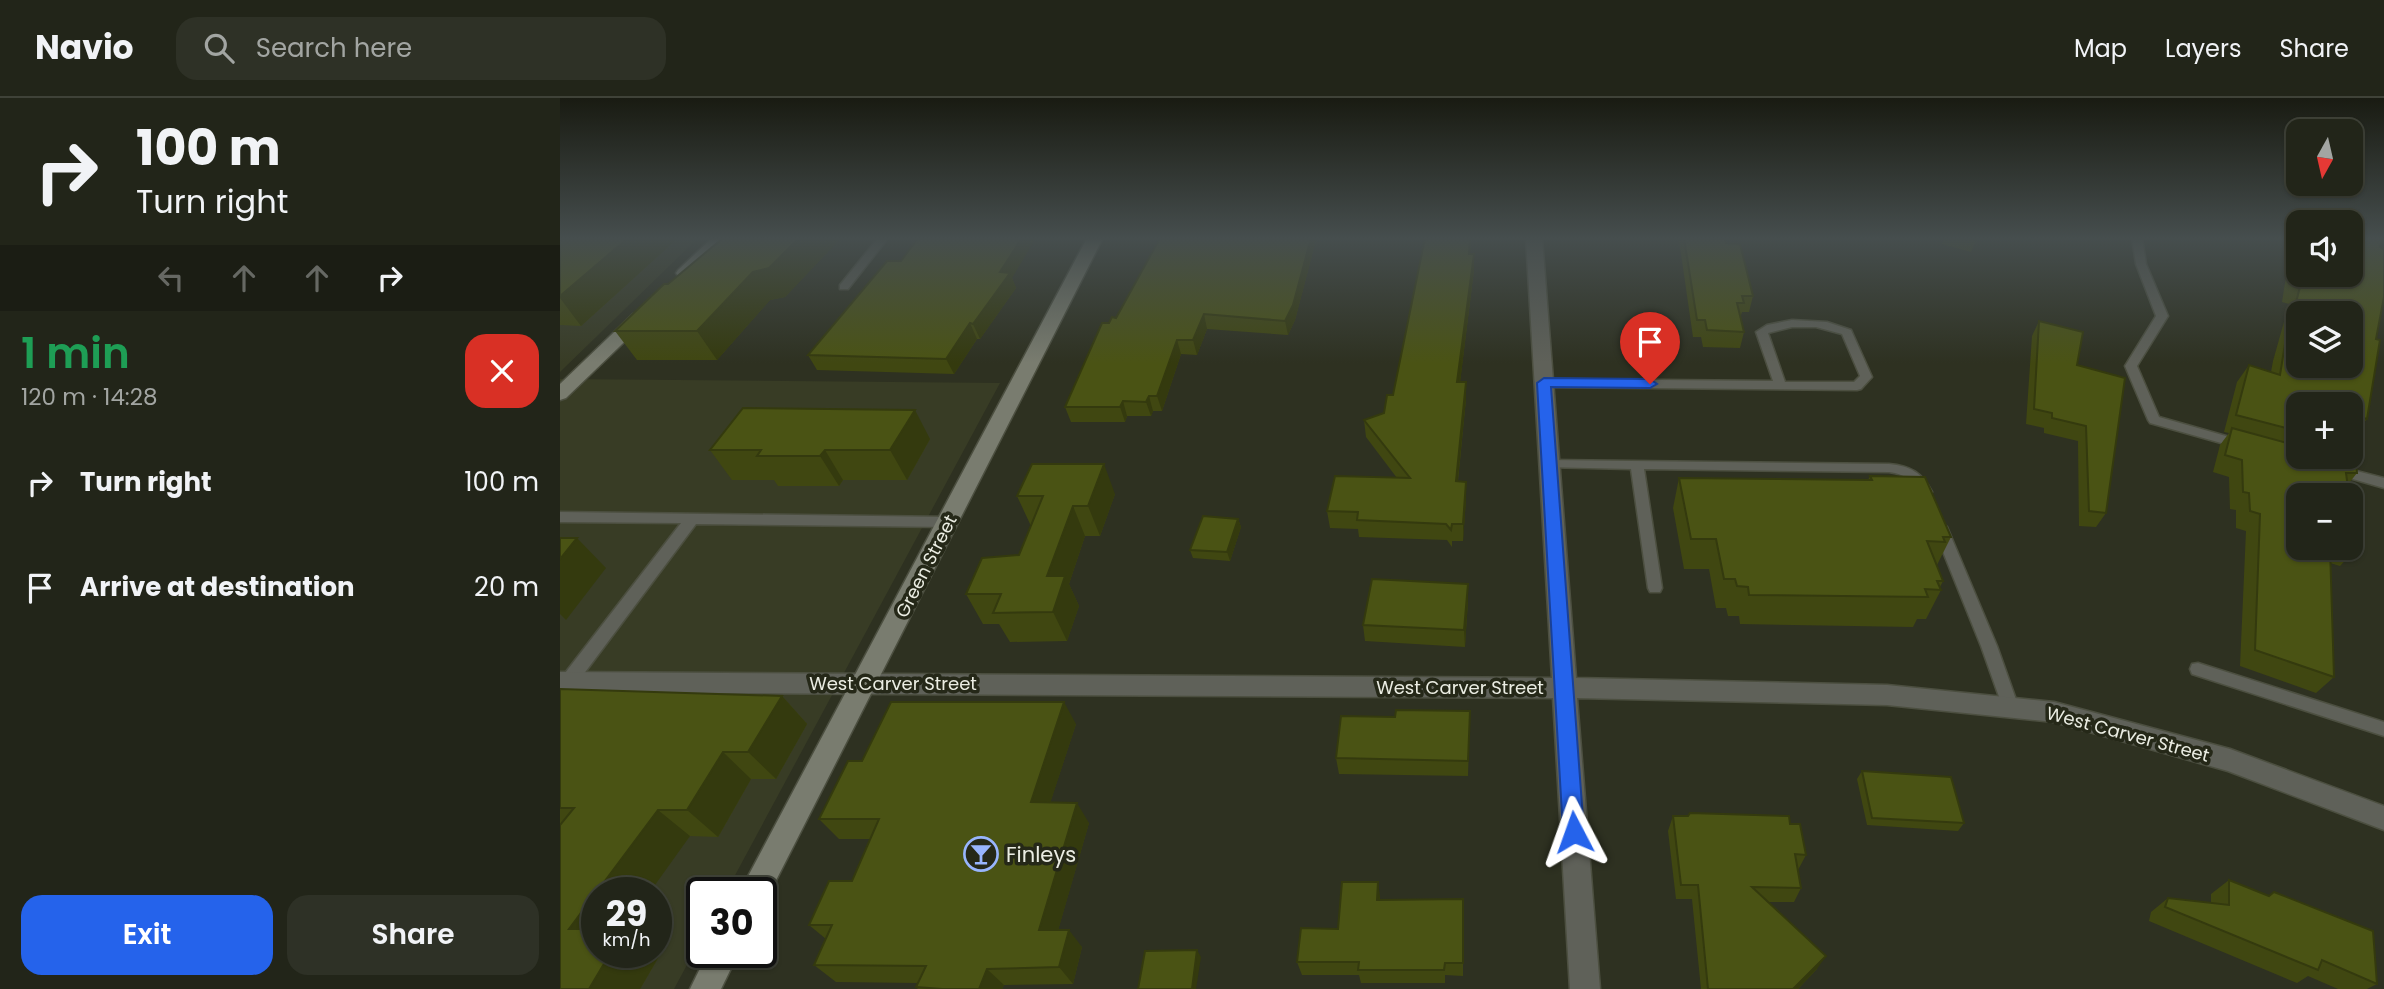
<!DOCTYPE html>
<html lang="en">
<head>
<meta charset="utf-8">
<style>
	body { margin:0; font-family:Poppins,sans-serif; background:#2e3126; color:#f1f3f6; height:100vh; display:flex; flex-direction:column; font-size:26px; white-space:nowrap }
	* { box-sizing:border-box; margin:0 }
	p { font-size:23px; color:#a2a5a2 }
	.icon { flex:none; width:38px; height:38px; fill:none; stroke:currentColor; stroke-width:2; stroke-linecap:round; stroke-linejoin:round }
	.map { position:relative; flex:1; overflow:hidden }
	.drawer { display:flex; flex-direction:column; background:#222519; width:560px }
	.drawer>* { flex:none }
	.banner { background:#222519; color:#f1f3f6; overflow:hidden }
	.needle { width:46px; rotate:188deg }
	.fabs { position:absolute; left:1726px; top:21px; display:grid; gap:14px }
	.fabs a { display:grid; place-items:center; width:77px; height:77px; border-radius:14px; background:#222519; box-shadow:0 2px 5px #0004,0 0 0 2px #3f4238; font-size:35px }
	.speed { position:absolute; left:21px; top:779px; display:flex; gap:14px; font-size:35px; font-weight:700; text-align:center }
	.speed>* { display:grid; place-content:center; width:91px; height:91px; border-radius:50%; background:#222519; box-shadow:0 2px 5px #0004,0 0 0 2px #3f4238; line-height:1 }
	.speed small { font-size:18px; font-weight:400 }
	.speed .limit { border:4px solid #111; border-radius:10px; background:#fff; color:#111 }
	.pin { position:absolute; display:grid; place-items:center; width:60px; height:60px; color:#fff; margin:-72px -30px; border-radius:50% 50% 50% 0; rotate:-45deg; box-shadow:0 0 7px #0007 }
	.pin .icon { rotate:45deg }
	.me { position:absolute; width:77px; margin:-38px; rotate:356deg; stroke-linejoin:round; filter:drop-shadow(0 0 5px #0008) }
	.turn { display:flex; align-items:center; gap:24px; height:147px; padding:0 21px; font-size:32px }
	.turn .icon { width:91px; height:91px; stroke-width:2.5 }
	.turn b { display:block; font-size:49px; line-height:60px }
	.lanes { display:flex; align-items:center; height:66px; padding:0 21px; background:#0003; justify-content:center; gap:35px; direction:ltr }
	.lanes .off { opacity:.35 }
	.round { display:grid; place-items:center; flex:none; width:74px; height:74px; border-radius:21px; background:#2e3126 }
	.summary { display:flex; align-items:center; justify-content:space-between; height:119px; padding:0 21px }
	h1 { font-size:42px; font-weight:600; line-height:52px; color:#1e9e55 }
	.action { display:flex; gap:14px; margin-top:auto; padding:14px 21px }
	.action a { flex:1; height:80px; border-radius:21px; background:#2563eb; color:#fff; font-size:28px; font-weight:600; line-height:80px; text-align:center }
	.action a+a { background:#2e3126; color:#f1f3f6 }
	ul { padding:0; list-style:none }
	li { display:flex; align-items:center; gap:21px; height:105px; padding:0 21px }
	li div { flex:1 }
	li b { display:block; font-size:26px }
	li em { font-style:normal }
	header { display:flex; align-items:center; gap:42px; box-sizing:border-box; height:98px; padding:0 35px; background:#222519; border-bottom:2px solid #3f4238 }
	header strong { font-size:33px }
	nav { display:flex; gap:38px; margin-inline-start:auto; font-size:24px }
	.search { width:490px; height:63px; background:#2e3126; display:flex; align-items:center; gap:18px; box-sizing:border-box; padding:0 24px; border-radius:21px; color:#a2a5a2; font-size:26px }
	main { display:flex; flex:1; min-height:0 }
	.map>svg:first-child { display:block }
</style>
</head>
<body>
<header>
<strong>Navio</strong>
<div class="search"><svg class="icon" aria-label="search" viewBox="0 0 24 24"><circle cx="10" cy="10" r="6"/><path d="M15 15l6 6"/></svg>Search here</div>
<nav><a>Map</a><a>Layers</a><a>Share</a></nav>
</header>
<main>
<section class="drawer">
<div class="banner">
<div class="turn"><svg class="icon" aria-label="right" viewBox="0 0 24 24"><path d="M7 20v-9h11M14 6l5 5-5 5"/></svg><div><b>100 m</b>Turn right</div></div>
<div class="lanes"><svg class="icon off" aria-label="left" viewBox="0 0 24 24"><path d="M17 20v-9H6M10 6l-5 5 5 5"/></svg><svg class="icon off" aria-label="ahead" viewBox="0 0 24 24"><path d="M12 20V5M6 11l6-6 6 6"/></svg><svg class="icon off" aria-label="ahead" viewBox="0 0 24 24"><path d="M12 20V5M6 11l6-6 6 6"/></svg><svg class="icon" aria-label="right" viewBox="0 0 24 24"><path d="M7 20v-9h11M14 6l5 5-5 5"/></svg></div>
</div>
<div class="summary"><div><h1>1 min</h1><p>120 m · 14:28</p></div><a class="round" style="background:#d93025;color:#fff"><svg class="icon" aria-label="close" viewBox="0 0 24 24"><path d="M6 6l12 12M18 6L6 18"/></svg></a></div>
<ul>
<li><svg class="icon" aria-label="right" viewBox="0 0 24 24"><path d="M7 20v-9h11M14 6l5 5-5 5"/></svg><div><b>Turn right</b></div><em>100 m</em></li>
<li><svg class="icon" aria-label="arrive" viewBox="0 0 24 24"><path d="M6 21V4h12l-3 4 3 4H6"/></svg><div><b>Arrive at destination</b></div><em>20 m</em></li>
</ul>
<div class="action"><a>Exit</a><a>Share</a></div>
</section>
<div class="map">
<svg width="1824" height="891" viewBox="0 0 1824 891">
	<rect width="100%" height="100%" fill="#2e3121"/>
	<g fill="#383c25" fill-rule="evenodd">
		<path d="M0 140H138L0 274Z"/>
		<path d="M0 281 440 285 166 794H142V839L114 891H0ZM37 794H96V854H37Z"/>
	</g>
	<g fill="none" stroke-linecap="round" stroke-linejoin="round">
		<g stroke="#4c4f40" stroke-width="3">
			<g id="lane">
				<path d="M318 140H328L288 191H280V187Z"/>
				<path d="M1572 140H1582L1586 166 1608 218 1577 268 1599 319 1687 344 1689 347 1687 350H1679L1590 325 1588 322 1565 268 1596 218 1576 166Z"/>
				<path d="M1232 222 1267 224 1291 232 1312 279 1301 291 1297 292 984 289 978 285 984 281 1213 283 1196 234 1207 227ZM1232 229H1256L1282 236 1300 278 1294 284H1225L1208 235Z"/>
				<path d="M989 362 1329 366C1351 368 1362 375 1372 394L1365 399 1360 397C1352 383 1346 376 1329 374L1084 371 1102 490 1100 494H1090L1088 490 1071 371 984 369 983 366 984 363Z"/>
				<path d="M1777 368 1824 380V390L1772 375 1770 372 1772 369Z"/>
				<path d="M0 414 388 419 395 424 388 429 136 426 14 589 8 591 2 589 0 584 2 579 121 425 0 424Z"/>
				<path d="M1380 424 1387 429 1437 548 1459 610 1457 615 1451 617 1445 615 1443 610 1421 548 1373 429Z"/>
				<path d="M1638 565 1824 624V638L1632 576 1630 571 1632 566Z"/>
			</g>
		</g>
		<g stroke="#4c4f40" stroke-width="3">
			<path id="street" d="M966 140H982L1016 580 1327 587 1494 604 1670 651 1824 708V732L1668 673 1494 624 1327 607 1017 600 1040 891H1010L993 600 0 594V574L992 580Z"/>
		</g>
		<g stroke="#4c4f40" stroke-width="3">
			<g id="secondary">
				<path d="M152 140H168L130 178H118L116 175 118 172Z"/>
				<path d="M527 140H543L205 804 201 805V794H181L185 784Z"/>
				<path d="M79 215 87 220 85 224 6 300 0 302V286L73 216Z"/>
				<path d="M148 854H179L161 891H130Z"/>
			</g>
		</g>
		<use href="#lane" fill="#5f6159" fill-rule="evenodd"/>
		<use href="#street" fill="#5f6159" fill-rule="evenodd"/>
		<use href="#secondary" fill="#797c6f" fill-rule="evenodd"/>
	</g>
	<g fill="#404711">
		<path d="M0 140 117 141 21 228 0 227Z"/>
		<path d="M163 140H281L225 199 210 202 157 262H77L55 233 108 186Z"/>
		<path d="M865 140H911L910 156 914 172 900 284 906 301 898 383 906 401 903 443H892V449L887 442 799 439 798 431 770 430 767 413 837 380 806 339 804 322 824 315 833 297Z"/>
		<path d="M1106 140H1197L1196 142H1165L1193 198 1189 214H1182L1180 220 1184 234 1180 250 1143 249 1141 239H1133L1119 142H1107Z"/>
		<path d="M1384 140H1417L1411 154 1382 146Z"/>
		<path d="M1732 140H1738V177L1820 149 1816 241 1807 321 1793 338V348L1790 352V306H1738V359H1784L1783 360 1797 375 1738 450H1790L1796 451 1780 468 1770 465 1774 579 1756 595 1680 568 1686 433 1676 430V412L1670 411 1669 379 1653 374 1660 347 1669 335 1664 334 1677 284 1689 267 1711 274 1713 263 1729 206 1722 204Z"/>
		<path d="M756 142 735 222 728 237 647 231 637 257 621 256 602 313H593L591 318H567L565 324H511L505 309 549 225 556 220Z"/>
		<path d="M452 180 456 190 420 241H417L394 276 257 272 248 257Z"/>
		<path d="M1479 223 1517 267 1546 415 1536 429 1519 428 1518 343 1484 335V330L1466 326 1472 238Z"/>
		<path d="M370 341 347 382H283L279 388H218L214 382H172L150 352Z"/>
		<path d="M1310 378 1391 439 1377 467 1383 483 1380 489 1381 492 1366 521H1357L1353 529 1180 526 1179 518H1168L1166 510H1156L1149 471H1124L1113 410 1119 380 1308 382Z"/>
		<path d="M555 396 540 438H525L509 486 519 508 507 543 450 544 439 526H423L406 496 459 457 471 428 457 398Z"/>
		<path d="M678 421 681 429 670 463 633 460 630 452Z"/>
		<path d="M908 502 905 549 805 543 803 527Z"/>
		<path d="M0 591 222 598 247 626 216 681H191L158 739 130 738 37 854 101 855 80 891H0Z"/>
		<path d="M910 613 908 678 779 676 776 660 835 619Z"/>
		<path d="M516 626 490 705 529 725 498 832 522 849 513 886 444 887 442 891H358L356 889 358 885 276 884 254 867 266 841 249 827 292 783 311 741H279L259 721 302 663Z"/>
		<path d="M1302 673 1404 725 1398 733 1307 727 1297 681Z"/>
		<path d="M1113 718 1230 726 1246 757 1238 772 1241 790 1234 804H1208L1257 871 1238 891H1141L1132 801H1116L1108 733Z"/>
		<path d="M1669 782 1817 886 1807 891H1778L1748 878 1737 885 1589 823 1591 814 1608 800 1651 805V796Z"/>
		<path d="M820 798V802L903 801V878L885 877V885H801L799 877H742L737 864Z"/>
	</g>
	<g fill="#343a0e">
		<path d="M68 140H116L117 141 21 228 0 200V198Z"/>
		<path d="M239 140H281L225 199 210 202 157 262 137 233 193 174Z"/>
		<path d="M462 140H476L452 180 456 190 420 241 413 226 440 174Z"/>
		<path d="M751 140H756V142L735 222 728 237 725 223Z"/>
		<path d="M914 156V172L898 301 897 284Z"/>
		<path d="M644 216 647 231 637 257 633 242Z"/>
		<path d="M410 225 417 241 394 276 386 261Z"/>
		<path d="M617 242 621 256 602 313 597 298Z"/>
		<path d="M906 284V301L896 400V383Z"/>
		<path d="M589 298 593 313 591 318 586 304Z"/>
		<path d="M563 303 567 318 565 324 560 309Z"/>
		<path d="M355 312 370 341 347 382 330 352Z"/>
		<path d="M265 352 283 382 279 388 260 358Z"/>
		<path d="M544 366 555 396 540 438 528 408Z"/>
		<path d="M906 384V401L903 443V426Z"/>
		<path d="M513 408 525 438 509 486 519 508 507 543 493 514 487 478Z"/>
		<path d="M678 421 681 429 670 463 667 454Z"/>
		<path d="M17 440 46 470 6 522 0 516V461Z"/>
		<path d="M908 486V502L905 549 904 532Z"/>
		<path d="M222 598 247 626 216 681 188 654Z"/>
		<path d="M504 604 516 626 484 724 471 704Z"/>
		<path d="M163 654 191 681 158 739 127 712Z"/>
		<path d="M517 705 529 725 493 850 479 832Z"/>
		<path d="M98 712 130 738 90 794H37V847L9 831Z"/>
		<path d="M818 784 820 798 819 815 817 802Z"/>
		<path d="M509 832 522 849 513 886 499 869Z"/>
		<path d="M96 852 101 855 80 891H29L51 854H96Z"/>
		<path d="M637 852 641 859 636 891H632Z"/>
		<path d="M1266 858 1257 871 1238 891H1233Z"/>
		<path d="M427 871 444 887 442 891H419Z"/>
	</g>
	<g fill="#4a5314" stroke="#343a0e" stroke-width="2" fill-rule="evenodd">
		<path d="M0 140H68L0 198Z"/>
		<path d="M163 140H239L209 170 193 174 137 233H55L104 186H108Z"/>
		<path d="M358 140H462L440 174 450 175 413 226 410 225 386 261 248 257 327 163H341Z"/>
		<path d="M600 140H751L733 207 725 223 644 216 633 242H617L597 298H589L586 304 563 303 560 309H505L542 225H549L552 219 556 220Z"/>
		<path d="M865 140H910L909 156H914L897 284H906L896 383 906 384 903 426H892L891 432 886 426 797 422 798 414 767 413 775 378 850 380 804 322 824 315 827 297H833Z"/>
		<path d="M1124 140H1164L1166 145 1180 146 1193 198H1182L1184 205H1177L1184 234 1147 232 1145 222H1137Z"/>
		<path d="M1790 140H1822L1820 149 1824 151V199L1816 241 1820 242 1807 321 1790 316V306H1738V333L1676 317 1689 267 1720 277 1725 246 1740 189 1734 188 1738 160V177H1790ZM1738 215H1790V268H1738Z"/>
		<path d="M1479 223 1523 234 1517 267 1565 280 1546 415 1529 413 1526 328 1492 320V315L1474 311Z"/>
		<path d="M183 310 355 312 330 352H265L260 358H197L201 352H150Z"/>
		<path d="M1790 323 1793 348 1790 347Z"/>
		<path d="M1672 330 1738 348V359H1777L1796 364 1797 375H1786L1789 397H1738V450H1770L1774 579 1695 552 1700 416 1690 413 1689 395 1683 394 1682 362 1665 357Z"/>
		<path d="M472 366H544L528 408H513L487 478H505L493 514 433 515 441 496H406L422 460 459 457 483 398H457Z"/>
		<path d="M1310 378 1365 379 1391 439H1383L1385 444 1367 443 1383 483H1377L1381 492 1365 491 1368 499 1189 497 1188 489 1177 488 1175 481H1164L1156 441H1131L1119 380 1312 382Z"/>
		<path d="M1790 408 1796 451 1790 449Z"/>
		<path d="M643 418 678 421 667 454 630 452Z"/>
		<path d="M0 440H17L0 461Z"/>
		<path d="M812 481 908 486 904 532 803 527Z"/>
		<path d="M0 591 222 598 188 654H163L127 712H98L9 831H37V854H51L29 891H0V727L14 710H0Z"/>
		<path d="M331 604H504L471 704 517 705 479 832H509L499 869 427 871 419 891H382L356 889 366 868 254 867 272 827H249L269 783H292L319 721H259L288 663H302Z"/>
		<path d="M836 612 910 613 908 663 776 660 781 618 835 619Z"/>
		<path d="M1302 673 1391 679 1404 725 1312 720Z"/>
		<path d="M1130 715 1229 718 1230 726H1240L1246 757 1235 756 1241 790 1192 789 1266 858 1233 891H1148L1138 787H1121L1113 718H1128Z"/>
		<path d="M1669 782 1709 798 1714 794 1813 833 1817 886 1762 862 1758 872 1605 809 1608 800 1669 807Z"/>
		<path d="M782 784H818L817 802 903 801V865H885L884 872H798L799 864H737L741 830 778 831Z"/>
		<path d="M637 852 632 891H578L585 853Z"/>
	</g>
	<linearGradient id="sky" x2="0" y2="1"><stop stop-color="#191b12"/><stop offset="0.53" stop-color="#464e4e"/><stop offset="1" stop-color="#464e4e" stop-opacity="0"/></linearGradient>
	<rect width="1824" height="265" fill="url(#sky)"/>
	<path fill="#2563eb" stroke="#184099" stroke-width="2" d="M984 280 1090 281 1097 286 1090 290 991 289 1024 734 1021 741 1014 744 1006 741 1003 734 977 285Z"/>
	<defs>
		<g id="bar-ring" transform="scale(1.75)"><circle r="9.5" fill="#252818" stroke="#98b5fd" stroke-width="1.5"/><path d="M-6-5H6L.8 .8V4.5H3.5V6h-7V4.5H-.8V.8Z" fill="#98b5fd"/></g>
	</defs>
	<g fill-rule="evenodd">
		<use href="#bar-ring" x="421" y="756"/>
	</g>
	<g text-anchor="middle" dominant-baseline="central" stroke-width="7" stroke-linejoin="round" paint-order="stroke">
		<g font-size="18" fill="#ebede3" stroke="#252818">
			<text transform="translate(366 468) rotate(-63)">Green Street</text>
			<text x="333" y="585">West Carver Street</text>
			<text x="900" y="589">West Carver Street</text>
			<text transform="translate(1568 636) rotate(15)">West Carver Street</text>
		</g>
		<g font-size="21" fill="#ebede3" stroke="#252818" text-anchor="start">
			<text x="446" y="756">Finleys</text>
		</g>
	</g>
</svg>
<div class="fabs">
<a><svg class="needle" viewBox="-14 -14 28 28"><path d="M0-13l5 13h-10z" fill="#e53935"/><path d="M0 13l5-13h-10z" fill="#a2a5a2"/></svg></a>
<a><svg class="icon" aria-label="sound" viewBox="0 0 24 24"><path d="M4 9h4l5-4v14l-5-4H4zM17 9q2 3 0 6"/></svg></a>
<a><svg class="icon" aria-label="layers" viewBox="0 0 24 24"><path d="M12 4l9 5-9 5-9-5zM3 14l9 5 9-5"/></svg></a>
<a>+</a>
<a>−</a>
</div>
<div class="speed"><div>29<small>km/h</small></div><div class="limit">30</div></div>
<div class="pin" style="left:1090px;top:286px;background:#d93025"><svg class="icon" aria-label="arrive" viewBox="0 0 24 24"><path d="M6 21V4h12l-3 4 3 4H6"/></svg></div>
<svg class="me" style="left:1014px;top:734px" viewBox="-20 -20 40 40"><path d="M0-17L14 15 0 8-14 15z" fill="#2563eb" stroke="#fff" stroke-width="4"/></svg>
</div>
</main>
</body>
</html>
